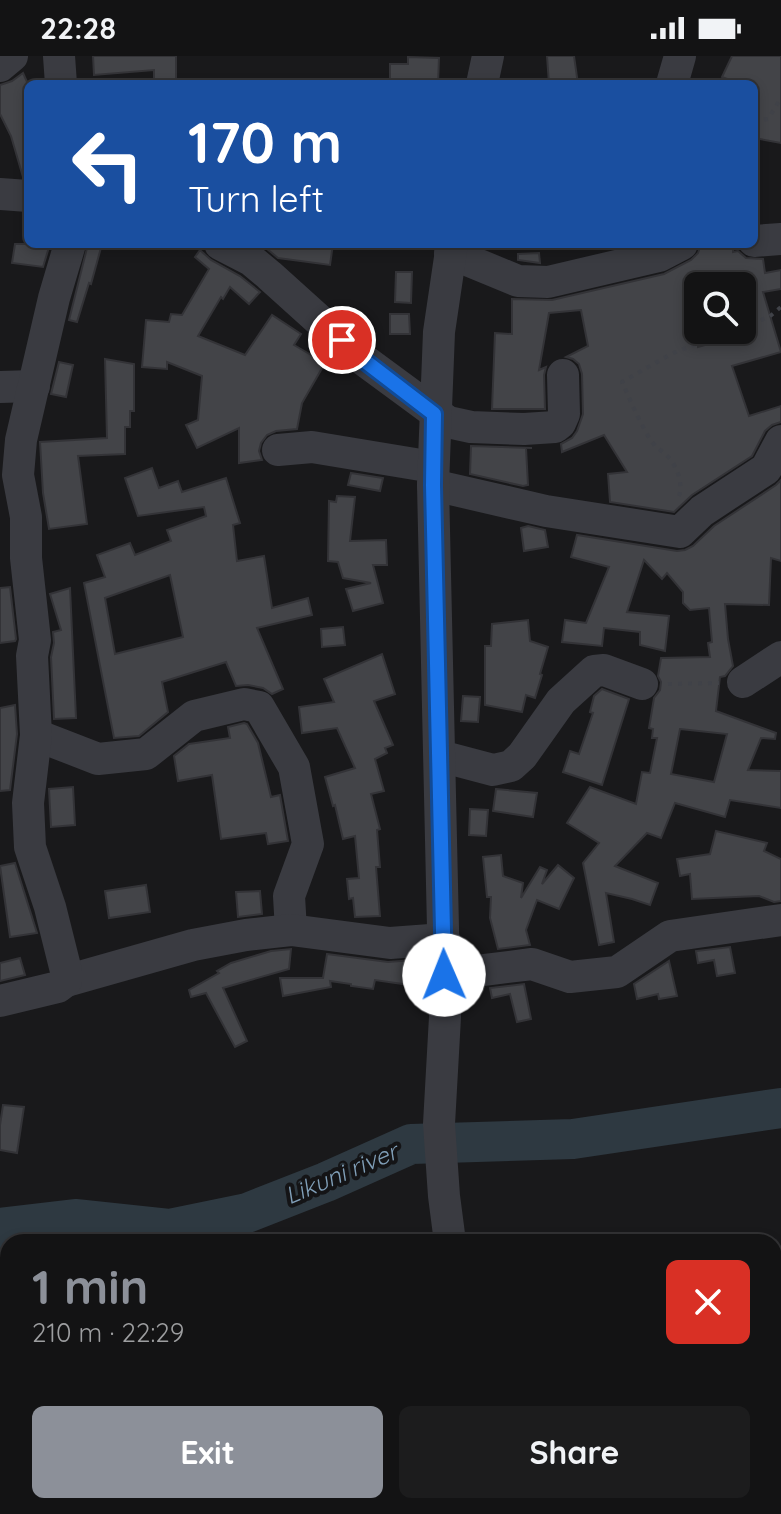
<!DOCTYPE html>
<html lang="en">
<head>
<meta charset="utf-8">
<style>
	body { margin:0; font-family:Quicksand,sans-serif; background:#1c1c1d; color:#f1f3f6; height:100vh; display:flex; flex-direction:column; font-size:30px; white-space:nowrap }
	* { box-sizing:border-box; margin:0 }
	p { font-size:26px; color:#9d9ea0 }
	.icon { flex:none; width:44px; height:44px; fill:none; stroke:currentColor; stroke-width:2; stroke-linecap:round; stroke-linejoin:round }
	.map { position:relative; flex:1; overflow:hidden }
	.details { position:absolute; left:0px; top:1178px; width:782px; height:280px; display:flex; flex-direction:column; background:#131314; border-radius:24px 24px 0 0; box-shadow:0 4px 12px #0003,0 0 0 2px #323234 }
	.details>* { flex:none }
	.banner { position:absolute; left:24px; top:24px; width:734px; height:168px; border-radius:12px; box-shadow:0 4px 12px #0003,0 0 0 2px #323234; background:#1a4fa0; color:#fff; overflow:hidden }
	.fabs { position:absolute; left:684px; top:216px; display:grid; gap:16px }
	.fabs a { display:grid; place-items:center; width:72px; height:72px; border-radius:12px; background:#131314; box-shadow:0 4px 12px #0003,0 0 0 2px #323234; font-size:40px }
	.pin { position:absolute; display:grid; place-items:center; width:68px; height:68px; color:#fff; margin:-34px; border:4px solid #fff; border-radius:50%; box-shadow:0 2px 8px #0007 }
	.me { position:absolute; width:88px; margin:-44px; rotate:359deg; stroke-linejoin:round; filter:drop-shadow(0 0 6px #0008) }
	.turn { display:flex; align-items:center; gap:28px; height:168px; padding:0 32px; font-size:36px }
	.turn .icon { width:104px; height:104px; stroke-width:2.5 }
	.turn b { display:block; font-size:56px; line-height:68px }
	.round { display:grid; place-items:center; flex:none; width:84px; height:84px; border-radius:12px; background:#1c1c1d }
	.headline { display:flex; align-items:center; justify-content:space-between; height:136px; padding:0 32px }
	h1 { font-size:48px; font-weight:800; line-height:60px; color:#8c9099 }
	.action { display:flex; gap:16px; margin-top:auto; padding:16px 32px }
	.action a { flex:1; height:92px; border-radius:12px; background:#8c9099; color:#fff; font-size:32px; font-weight:800; line-height:92px; text-align:center }
	.action a+a { background:#1c1c1d; color:#f1f3f6 }
	.status { display:flex; justify-content:space-between; align-items:center; height:56px; padding:0 40px; background:#131314; direction:ltr }
	.status svg { height:22px; fill:currentColor }
	.map>svg:first-child { display:block }
</style>
</head>
<body>
<div class="status"><b>22:28</b><svg viewBox="0 0 49 12"><path d="M0 12V9h3v3zM5 12V6h3v6zM10 12V3h3v9zM15 12V0h3v12zM26 1h20v11H26zM47 4h2v5h-2z"/></svg></div>
<div class="map">
<svg width="781" height="1458" viewBox="0 0 781 1458">
	<rect width="100%" height="100%" fill="#19191b"/>
	<g fill="none" stroke-linecap="round" stroke-linejoin="round">
		<path stroke="#2e3941" stroke-width="40" d="M0 1172 75 1163 169 1173 247 1157 326 1126 411 1088 573 1083 781 1052"/>
	</g>
	<g fill="#434448" stroke="#333337" stroke-width="2" fill-rule="evenodd">
		<path d="M93 0H176V28H154V14L94 19Z"/>
		<path d="M547 0H574L578 28H549Z"/>
		<path d="M732 0H781V87L754 82 757 63 754 62V28H740L722 21Z"/>
		<path d="M408 1 439 2 438 28H390V8H408Z"/>
		<path d="M23 17 28 28V121H23L11 80 0 58V29L12 25Z"/>
		<path d="M15 188H50L43 211 12 207Z"/>
		<path d="M88 188H102L91 228 89 227 77 266 69 264Z"/>
		<path d="M261 188H333L330 209 278 202Z"/>
		<path d="M701 188H733V196L738 195 746 202 763 203 765 217 781 214V233L763 236 781 296 732 310 749 360 781 350V366L772 369 765 375 752 400 692 439 674 456 610 446 608 418 627 416 604 379 562 396 561 388 572 382 577 375 583 358 582 318 579 308 573 303 566 301 588 290 581 254 549 257 539 314 546 311 544 319 545 353H492L495 277 512 278V243L552 244 664 218 691 204 698 197ZM698 230H742V279L698 291Z"/>
		<path d="M200 194 211 204 240 220 260 236 249 248 230 231 223 243 221 241 198 280 245 299 272 259 301 278 294 289 325 307 302 347 297 373 276 375 267 379 261 387 259 395 262 404 239 407V372L197 392 186 369 198 364 202 320 167 306V313L142 311 146 264 169 266 171 258 182 259 209 213 195 201Z"/>
		<path d="M539 197 540 207 518 204V198Z"/>
		<path d="M396 216H412L411 247 395 246Z"/>
		<path d="M390 258H409L410 278H390Z"/>
		<path d="M105 303 134 308V355H130V371H125V398L78 400 87 468 49 473 43 437 40 386 107 382Z"/>
		<path d="M59 306 73 309 66 341 51 338Z"/>
		<path d="M471 390 532 392H526L528 429 523 430 470 418Z"/>
		<path d="M152 412 159 432 178 425 182 436 226 422 240 467 233 469 237 505 264 500 272 552 308 542 312 559 257 572 283 633 272 638 263 632 248 629 236 630 226 606 162 626 168 656 139 680 114 682 84 527 105 521 97 499 130 487 135 499 171 485 167 474 206 460 204 451 138 460 125 422ZM170 519 183 581 115 598 105 542Z"/>
		<path d="M351 417 383 422 380 435 348 429Z"/>
		<path d="M781 424V505L771 502 769 549 725 548 728 583 733 610 725 620 720 621 716 655 776 677 775 683 761 682 748 714 781 715V752L730 744 725 761 675 747 661 782 647 777 615 810 658 827 650 849 632 843 606 837 614 886 599 889 583 807 599 787 567 767 590 731 636 748 642 716 650 717 657 682H652L653 673 649 672 654 642 660 634 661 626 658 620 661 602 710 601 708 587 712 586 709 552 690 554 683 547V536L667 517 662 523 644 504 627 556 669 560 665 595 640 589V576L604 572 602 590 562 586 565 564 586 567 609 511 571 501 577 479 677 495 685 494 693 490 714 470 776 429ZM680 673 727 678 714 726 671 718Z"/>
		<path d="M337 440 355 441 350 485 386 484 387 509H373L383 547 353 555 346 533 371 527 343 522 338 506 328 505 329 445 336 446Z"/>
		<path d="M528 470 545 474 548 491 524 495 521 472Z"/>
		<path d="M10 531 16 583 15 585 0 587V532Z"/>
		<path d="M70 532 76 662 54 663 51 601 54 587 53 576 61 574 50 538Z"/>
		<path d="M528 564 530 585 548 591 540 618 542 619 535 642 526 639 522 656 485 649V590H491L492 568Z"/>
		<path d="M343 571 345 589 322 591 321 573Z"/>
		<path d="M382 598 395 638 374 645 393 689 385 692 387 697 375 703 384 735 371 738 380 773 377 774 380 811H376L380 860 355 861 353 842 349 843 347 823 359 822 355 780 343 783 335 749 333 750 325 721 355 712 337 672 302 677 299 651 334 646 324 623Z"/>
		<path d="M602 633 629 643 602 729 563 716 570 695 579 698 593 657 590 656 594 640Z"/>
		<path d="M463 640 480 641 478 666 461 665Z"/>
		<path d="M15 649 17 678 10 734 0 735V652Z"/>
		<path d="M244 667 247 668 258 687 271 741 280 739 288 785 268 788 266 777 221 783 212 719 178 725 174 700 189 688 230 682 228 671Z"/>
		<path d="M73 731 75 769 51 771 49 733Z"/>
		<path d="M496 733 537 737 533 761 493 755Z"/>
		<path d="M470 753 488 754 486 780 469 779Z"/>
		<path d="M716 775 767 787 764 795 781 803V845L774 846 759 840 692 843 690 818 680 820 677 803 710 798Z"/>
		<path d="M501 799 503 820 523 827 521 842 540 811 547 814 542 828 558 809 574 822 559 853 537 844 526 874 530 889 498 893 490 862 491 841H487L483 801Z"/>
		<path d="M15 807 37 877 10 881 0 810Z"/>
		<path d="M146 829 150 856 109 862 105 835Z"/>
		<path d="M260 835 262 858 238 861 236 836Z"/>
		<path d="M730 891 735 917 717 920 714 904 698 907 696 895Z"/>
		<path d="M291 893 289 913 223 932 247 985 235 991 206 937 191 941 189 934 219 917 217 915 231 907 271 895Z"/>
		<path d="M327 898 388 906 413 904 410 929 375 924 373 933 351 930V928L330 925 331 931 283 940 280 922H323Z"/>
		<path d="M20 902 25 919 0 925V907Z"/>
		<path d="M669 905 677 940 659 943 658 938 637 943 634 928Z"/>
		<path d="M524 928 531 963 517 966 510 938 492 942 490 932Z"/>
		<path d="M3 1049 24 1051 17 1097 0 1094V1069Z"/>
	</g>
	<g fill="none" stroke-linecap="round" stroke-linejoin="round">
		<g stroke="#404248" stroke-width="4" stroke-dasharray="4 6" stroke-linecap="butt">
			<path d="M754 65 768 63 781 42"/>
			<path d="M742 271 769 261 781 251"/>
			<path d="M679 440C683 428 678 413 670 403 662 393 656 394 648 380 638 362 630 344 622 326L671 298 731 274"/>
			<path d="M668 628 719 627"/>
		</g>
		<g stroke="#3a3b41" stroke-width="32">
			<path d="M59 0 61 28"/>
			<path d="M0 10 12 0"/>
			<path d="M482 28 488 0"/>
			<path d="M672 28 680 0"/>
			<path d="M0 138 28 140"/>
			<path d="M754 185 781 183"/>
			<path d="M220 188 251 204 269 219 361 302 448 366 471 371 524 373 555 371 560 367 564 358 563 319"/>
			<path d="M450 197 518 225 548 226 659 200 682 188"/>
			<path d="M0 331 34 330"/>
			<path d="M278 394 312 391 433 411"/>
			<path d="M433 429 546 455 680 476 702 455 766 413 781 385"/>
			<path d="M743 626 781 601"/>
			<path d="M36 679 98 703 146 698 194 660 244 648 259 651 294 711 308 788 289 840 291 874"/>
			<path d="M440 700 493 714 511 710 522 700 561 645 594 615 604 614 642 628"/>
			<path d="M444 919 532 908 570 921 617 916 670 880 781 864"/>
			<path d="M66 925 193 889 246 879 291 874 390 887 444 883"/>
			<path d="M0 945 58 931 66 925V915L50 851 30 791 28 747 36 679 32 600 35 584 26 502V461L18 419 21 384 54 242 70 188"/>
			<path d="M450 1186 444 1140 439 1068 445 961 433 429 439 276 452 188"/>
			<path d="M0 1300 8 1299"/>
			<path d="M774 1304H781"/>
			<path d="M530 1450 532 1458"/>
			<path d="M205 1458 211 1450"/>
			<path d="M388 1458 393 1450"/>
		</g>
	</g>
	<g fill="none" stroke-linecap="round" stroke-linejoin="round">
		<g stroke="#114b97" stroke-width="20">
			<path id="route" d="M342 284 361 302 434 358 433 429 444 919"/>
		</g>
		<use href="#route" stroke="#1a73e8" stroke-width="14"/>
	</g>
	<g text-anchor="middle" dominant-baseline="central" stroke-width="8" stroke-linejoin="round" paint-order="stroke">
		<g font-size="24" font-style="italic" fill="#809fb8" stroke="#141416">
			<text transform="translate(341 1117) rotate(-23)">Likuni river</text>
		</g>
	</g>
</svg>
<div class="fabs">
<a><svg class="icon" aria-label="search" viewBox="0 0 24 24"><circle cx="10" cy="10" r="6"/><path d="M15 15l6 6"/></svg></a>
</div>
<div class="pin" style="left:342px;top:284px;background:#d93025"><svg class="icon" aria-label="arrive" viewBox="0 0 24 24"><path d="M6 21V4h12l-3 4 3 4H6"/></svg></div>
<svg class="me" style="left:444px;top:919px" viewBox="-20 -20 40 40"><circle r="19" fill="#fff"/><path d="M0-13L10 11 0 6-10 11z" fill="#1a73e8"/></svg>
<div class="banner">
<div class="turn"><svg class="icon" aria-label="left" viewBox="0 0 24 24"><path d="M17 20v-9H6M10 6l-5 5 5 5"/></svg><div><b>170 m</b>Turn left</div></div>
</div>
<section class="details">
<div class="headline"><div><h1>1 min</h1><p>210 m · 22:29</p></div><a class="round" style="background:#d93025;color:#fff"><svg class="icon" aria-label="close" viewBox="0 0 24 24"><path d="M6 6l12 12M18 6L6 18"/></svg></a></div>
<div class="action"><a>Exit</a><a>Share</a></div>
</section>
</div>
</body>
</html>
